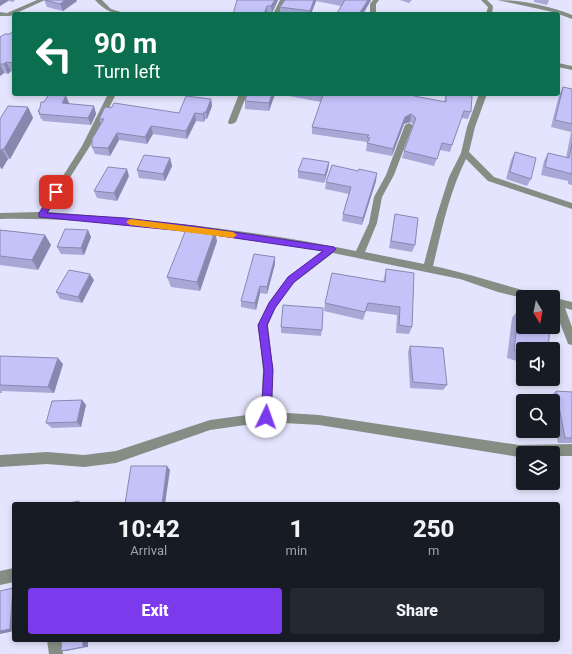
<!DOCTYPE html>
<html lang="en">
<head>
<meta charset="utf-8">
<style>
	body { margin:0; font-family:Roboto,sans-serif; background:#242831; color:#f1f3f6; height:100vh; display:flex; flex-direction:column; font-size:15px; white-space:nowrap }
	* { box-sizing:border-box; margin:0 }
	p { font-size:13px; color:#9ea1a6 }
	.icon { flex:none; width:22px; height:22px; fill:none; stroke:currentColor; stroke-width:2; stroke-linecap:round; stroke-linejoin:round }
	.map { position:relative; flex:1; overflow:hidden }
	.side { position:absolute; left:12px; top:502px; width:548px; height:140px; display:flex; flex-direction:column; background:#171b24; border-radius:4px; box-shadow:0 2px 6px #0003 }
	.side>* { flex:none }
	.banner { position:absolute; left:12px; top:12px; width:548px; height:84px; border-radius:4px; box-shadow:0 2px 6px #0003; background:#0b6e4f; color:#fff; overflow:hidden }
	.needle { width:26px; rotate:170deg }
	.tools { position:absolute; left:516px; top:290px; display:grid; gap:8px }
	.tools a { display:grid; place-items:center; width:44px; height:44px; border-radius:4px; background:#171b24; box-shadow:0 2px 6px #0003; font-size:20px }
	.pin { position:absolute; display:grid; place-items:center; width:34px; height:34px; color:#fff; margin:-17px; border-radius:8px; box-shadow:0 2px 6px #0006 }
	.me { position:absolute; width:44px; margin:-22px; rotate:3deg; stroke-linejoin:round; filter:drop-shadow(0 0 3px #0008) }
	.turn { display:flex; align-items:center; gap:14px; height:84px; padding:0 16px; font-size:18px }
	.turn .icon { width:52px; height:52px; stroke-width:2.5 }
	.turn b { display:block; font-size:28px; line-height:34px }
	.eta { display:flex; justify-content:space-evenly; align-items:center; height:68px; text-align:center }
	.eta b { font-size:24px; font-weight:800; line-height:28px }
	.action { display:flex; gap:8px; margin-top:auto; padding:8px 16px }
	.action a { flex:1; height:46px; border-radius:4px; background:#7c3aed; color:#fff; font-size:16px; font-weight:800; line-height:46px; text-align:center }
	.action a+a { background:#242831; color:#f1f3f6 }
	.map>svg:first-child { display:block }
</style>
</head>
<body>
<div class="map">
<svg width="572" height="654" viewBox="0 0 572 654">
	<rect width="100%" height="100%" fill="#e4e4fe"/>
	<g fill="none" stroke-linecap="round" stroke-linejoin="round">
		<g fill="#848e84" fill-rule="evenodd">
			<path d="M37 0H45L10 16H0V12L7 13Z"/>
			<path d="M95 0H102L111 9 127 14C113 14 105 11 95 0Z"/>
			<path d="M280 0H286L279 14H273Z"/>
			<path d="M373 0H379L376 4V14H370V4Z"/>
			<path d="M481 0H487L493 6 492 14H486L488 7Z"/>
			<path d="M497 0C522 0 549 6 572 15V19L553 12Z"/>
			<path d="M558 63 572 66V70L558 67Z"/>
			<path d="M108 94H116L90 146 48 212C151 220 255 230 356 251L369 223 374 197 386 175 405 125 409 123 413 125 394 175 382 197 377 223 365 252 424 264 436 218 449 177 461 153 467 127 479 94H487L475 127 469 152 494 177 572 203V209L488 181 466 159C449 193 442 229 433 266 468 273 501 285 535 293L538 294 540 297 523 298 498 292 460 279 333 253 294 283 276 307 268 325 273 370 272 412 319 415 519 445 572 444V456H553V453H523V457H519L319 425 266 422 210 430 116 463 84 467 47 464 0 467V455L47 452 84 455 116 451 210 420 261 413 263 370 258 325 269 302 288 277 322 251C215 235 108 217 0 219V213L40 212 82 146Z"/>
			<path d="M239 94H247L236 122 232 124H229L228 122Z"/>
			<path d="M555 298 572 302V310L565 308 572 327V345L568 344 567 341 553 305V299Z"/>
			<path d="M14 568V582L0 585V571Z"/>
			<path d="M47 640H61L63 654H49Z"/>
		</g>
	</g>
	<g fill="#a8a8d7">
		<path d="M0 0H15L13 2 8 1 0 6Z"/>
		<path d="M44 0H76L77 1 63 11 47 7Z"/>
		<path d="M237 0H278L272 13H267Z"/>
		<path d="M285 0H371L363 14H337L341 6 316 1 311 14H280V7Z"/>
		<path d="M400 0H412L409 3Z"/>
		<path d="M534 0H549L547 5 534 2Z"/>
		<path d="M14 30V72L11 71 8 74 4 73 0 76V37L10 34Z"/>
		<path d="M563 87 572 89V185L568 184V181L541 175 544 161 548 153 566 158 571 132 551 127 559 95Z"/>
		<path d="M247 94H280L279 95 275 94 269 111 245 109V101Z"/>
		<path d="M289 94H414V96L444 102 446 94 471 111 468 119 461 118 450 152 440 150 434 166 402 158 404 151 414 125 410 122 404 124 392 156 366 151 367 142 312 134V127L321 102 289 96Z"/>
		<path d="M66 96 69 104 94 106 96 114 91 125 43 121 42 119H41L38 111 44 102Z"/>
		<path d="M211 99 212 106 207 119H205L204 122 196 121 187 139 153 134 147 144 119 140 110 156 95 154 92 147 101 124 99 119 179 113Z"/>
		<path d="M28 107 33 118 10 159H8L2 169 0 168V119Z"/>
		<path d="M515 152 531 179 527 186 506 179 511 160Z"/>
		<path d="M170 158 172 166 165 181 139 178 137 170Z"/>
		<path d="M329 162 328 170 324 183 298 178V171Z"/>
		<path d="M129 176 117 201 97 198 94 191Z"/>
		<path d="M376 181 362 225 342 221 343 214 349 194 325 189 326 182Z"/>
		<path d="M395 214 415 245 412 252 389 248 394 221Z"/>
		<path d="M0 230 45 235 51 245 38 270 0 265Z"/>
		<path d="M88 230 91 237 84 255 61 254 57 247Z"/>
		<path d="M217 241 200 291 171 287 167 277Z"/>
		<path d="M275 264 267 294 260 293 256 310 241 307V301Z"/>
		<path d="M386 269 412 327 409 334 396 333 397 315 366 311 363 320 324 311 325 303 383 282Z"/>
		<path d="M94 280 82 303 60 299 56 292Z"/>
		<path d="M519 309 523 349V363L507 358 512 318Z"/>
		<path d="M281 327 322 330 321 336 281 333Z"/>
		<path d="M410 346 447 385 443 390 410 388 408 352Z"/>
		<path d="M0 356 63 364 54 393 2 391V393H0Z"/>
		<path d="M556 391 572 392V443H558L553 413V401H551L550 396Z"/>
		<path d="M82 400 86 405 81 427 52 428 46 423Z"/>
		<path d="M62 640 88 647 67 651H61Z"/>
	</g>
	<g fill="#8888af">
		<path d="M0 0H8V1L0 6Z"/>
		<path d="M65 0H76L77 1 63 11 60 4Z"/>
		<path d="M275 0H278L272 13 271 6Z"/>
		<path d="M314 0H316V1L311 14H310V11Z"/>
		<path d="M368 0H371L363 14H359Z"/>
		<path d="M267 6V14H264Z"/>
		<path d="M6 62 11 71 8 74 4 64Z"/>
		<path d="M0 64 4 73 0 76Z"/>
		<path d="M272 94H275L269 111V103Z"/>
		<path d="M66 96 69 103 65 111 62 103Z"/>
		<path d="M211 99 212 106 207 119 206 112Z"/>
		<path d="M94 106 96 114 91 125 88 118Z"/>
		<path d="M28 107 33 118 10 159 4 149Z"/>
		<path d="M204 112 205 119 204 122 203 114Z"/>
		<path d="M195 113 196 121 187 139 186 131Z"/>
		<path d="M411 114 410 122 404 124 392 156 393 149 405 117Z"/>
		<path d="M151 126 153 134 147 144 145 137Z"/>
		<path d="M117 133 119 140 110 156 108 148Z"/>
		<path d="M2 149 8 159 2 169 0 166V151Z"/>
		<path d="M170 158 172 166 165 181 163 174Z"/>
		<path d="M329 162 328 170 324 183 325 175Z"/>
		<path d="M127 169 129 176 117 201 114 193Z"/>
		<path d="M377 173 376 181 362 225 363 218Z"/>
		<path d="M88 230 91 237 84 255 81 248Z"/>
		<path d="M215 231 217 241 200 291 197 282Z"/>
		<path d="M45 235 51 245 38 270 32 260Z"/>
		<path d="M275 257V264L267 294V287Z"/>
		<path d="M90 274 94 280 82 303 78 297Z"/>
		<path d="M260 286V293L256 310 255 303Z"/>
		<path d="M58 358 63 364 54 393 48 387Z"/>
		<path d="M82 400 86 405 81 427 77 422Z"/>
		<path d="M167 466 170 470 165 504H162Z"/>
		<path d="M13 588H14V631L0 634V631Z"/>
		<rect x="83" y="640" width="5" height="7"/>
	</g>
	<g fill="#c3c3fa" stroke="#8888af">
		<path d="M45 0H65L60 4Z"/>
		<path d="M237 0H275L271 6H267L264 14H233Z"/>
		<path d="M285 0H314L310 11 280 7Z"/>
		<path d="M345 0H368L359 14H343L337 13Z"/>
		<path d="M14 30V62L13 63 6 62 4 64H0V37L5 34H10Z"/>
		<rect x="558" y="62" width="1" height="21"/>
		<path d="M563 87 572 89V124L555 120Z"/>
		<path d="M49 94 66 96 62 103 94 106 88 118 39 114 40 112 38 111 40 108 41 102H44Z"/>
		<path d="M247 94H272L269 103 245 101Z"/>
		<path d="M315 94H414V96L446 102V94H457L472 96 471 111V112L464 111 452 145 442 143 437 159 404 151 416 118 411 114 405 117 393 149 367 143 370 138 367 137 369 135 312 127 323 95Z"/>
		<path d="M186 96 211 99 206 112H204L203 114 195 113 186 131 151 126 145 137 117 133 108 148 92 147V139L104 119H99L105 107 111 108 114 103 179 113Z"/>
		<path d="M8 106 28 107 4 149H2L0 151V119Z"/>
		<path d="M572 143V174L545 167 548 153 569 158Z"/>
		<path d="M515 152 536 158 531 179 510 172Z"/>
		<path d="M144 155 170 158 163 174 137 170Z"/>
		<path d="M303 158 329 162 325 175 298 171Z"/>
		<path d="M332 165 358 171 359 169 377 173 363 218 343 214 351 187 326 182Z"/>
		<path d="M108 167 127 169 114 193 94 191Z"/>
		<path d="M395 214 418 218 415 245 391 241Z"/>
		<path d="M187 227 215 231 197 282 167 277Z"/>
		<path d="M65 229 88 230 81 248 57 247Z"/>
		<path d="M0 230 45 235 32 260 0 256Z"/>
		<path d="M254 254 275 257 267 287 260 286 255 303 241 301Z"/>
		<path d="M386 269 414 273 412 327 399 325 400 307 368 303 365 312 325 303 332 273 385 282Z"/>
		<path d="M69 270 90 274 78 297 56 292Z"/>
		<path d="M283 305 323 308 322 330 281 327Z"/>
		<path d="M519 309 523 310V327H550L548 349H523V352L514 350Z"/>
		<path d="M410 346 443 348 447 385 413 382Z"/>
		<path d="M0 356 58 358 48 387 0 385Z"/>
		<path d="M556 391 572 392V438H565Z"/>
		<path d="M82 400 77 422 46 423 52 401Z"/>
		<path d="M131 466H167L162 504H125Z"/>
		<path d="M79 501V504H64Z"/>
		<path d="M13 588 10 629 0 631V591Z"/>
		<path d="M62 640H83V647L61 651Z"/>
	</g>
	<path fill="#7c3aed" stroke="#51269a" d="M56 189 60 192 47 213 125 218 194 226 334 247 336 249 334 251 294 282 275 308 267 325 273 370 271 417 269 420 266 422 262 420 261 417 264 370 258 325 269 303 288 277 323 251 194 232 39 217V213L54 190Z"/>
	<path fill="#f59e0b" d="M130 219 233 232 237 235 233 238 130 225 126 222Z"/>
</svg>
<div class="tools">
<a><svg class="needle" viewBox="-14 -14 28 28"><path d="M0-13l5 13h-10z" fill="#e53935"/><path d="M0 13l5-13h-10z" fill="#9ea1a6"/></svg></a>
<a><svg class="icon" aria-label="sound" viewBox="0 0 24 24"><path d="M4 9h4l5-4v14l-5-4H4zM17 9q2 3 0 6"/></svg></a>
<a><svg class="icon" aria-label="search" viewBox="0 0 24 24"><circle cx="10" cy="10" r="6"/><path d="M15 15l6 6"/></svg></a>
<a><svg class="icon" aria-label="layers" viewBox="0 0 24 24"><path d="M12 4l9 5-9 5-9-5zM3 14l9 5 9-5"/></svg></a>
</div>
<div class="pin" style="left:56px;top:192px;background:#d93025"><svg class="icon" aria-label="arrive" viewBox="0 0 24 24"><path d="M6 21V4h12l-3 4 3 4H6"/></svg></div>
<svg class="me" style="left:266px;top:417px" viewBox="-20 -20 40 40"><circle r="19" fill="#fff"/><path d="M0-13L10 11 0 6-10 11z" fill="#7c3aed"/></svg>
<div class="banner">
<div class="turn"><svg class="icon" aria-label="left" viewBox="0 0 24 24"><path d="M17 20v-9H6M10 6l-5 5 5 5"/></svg><div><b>90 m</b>Turn left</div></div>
</div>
<section class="side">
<div class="eta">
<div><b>10:42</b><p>Arrival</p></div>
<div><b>1</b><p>min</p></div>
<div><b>250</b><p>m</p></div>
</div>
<div class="action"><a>Exit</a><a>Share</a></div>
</section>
</div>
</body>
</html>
